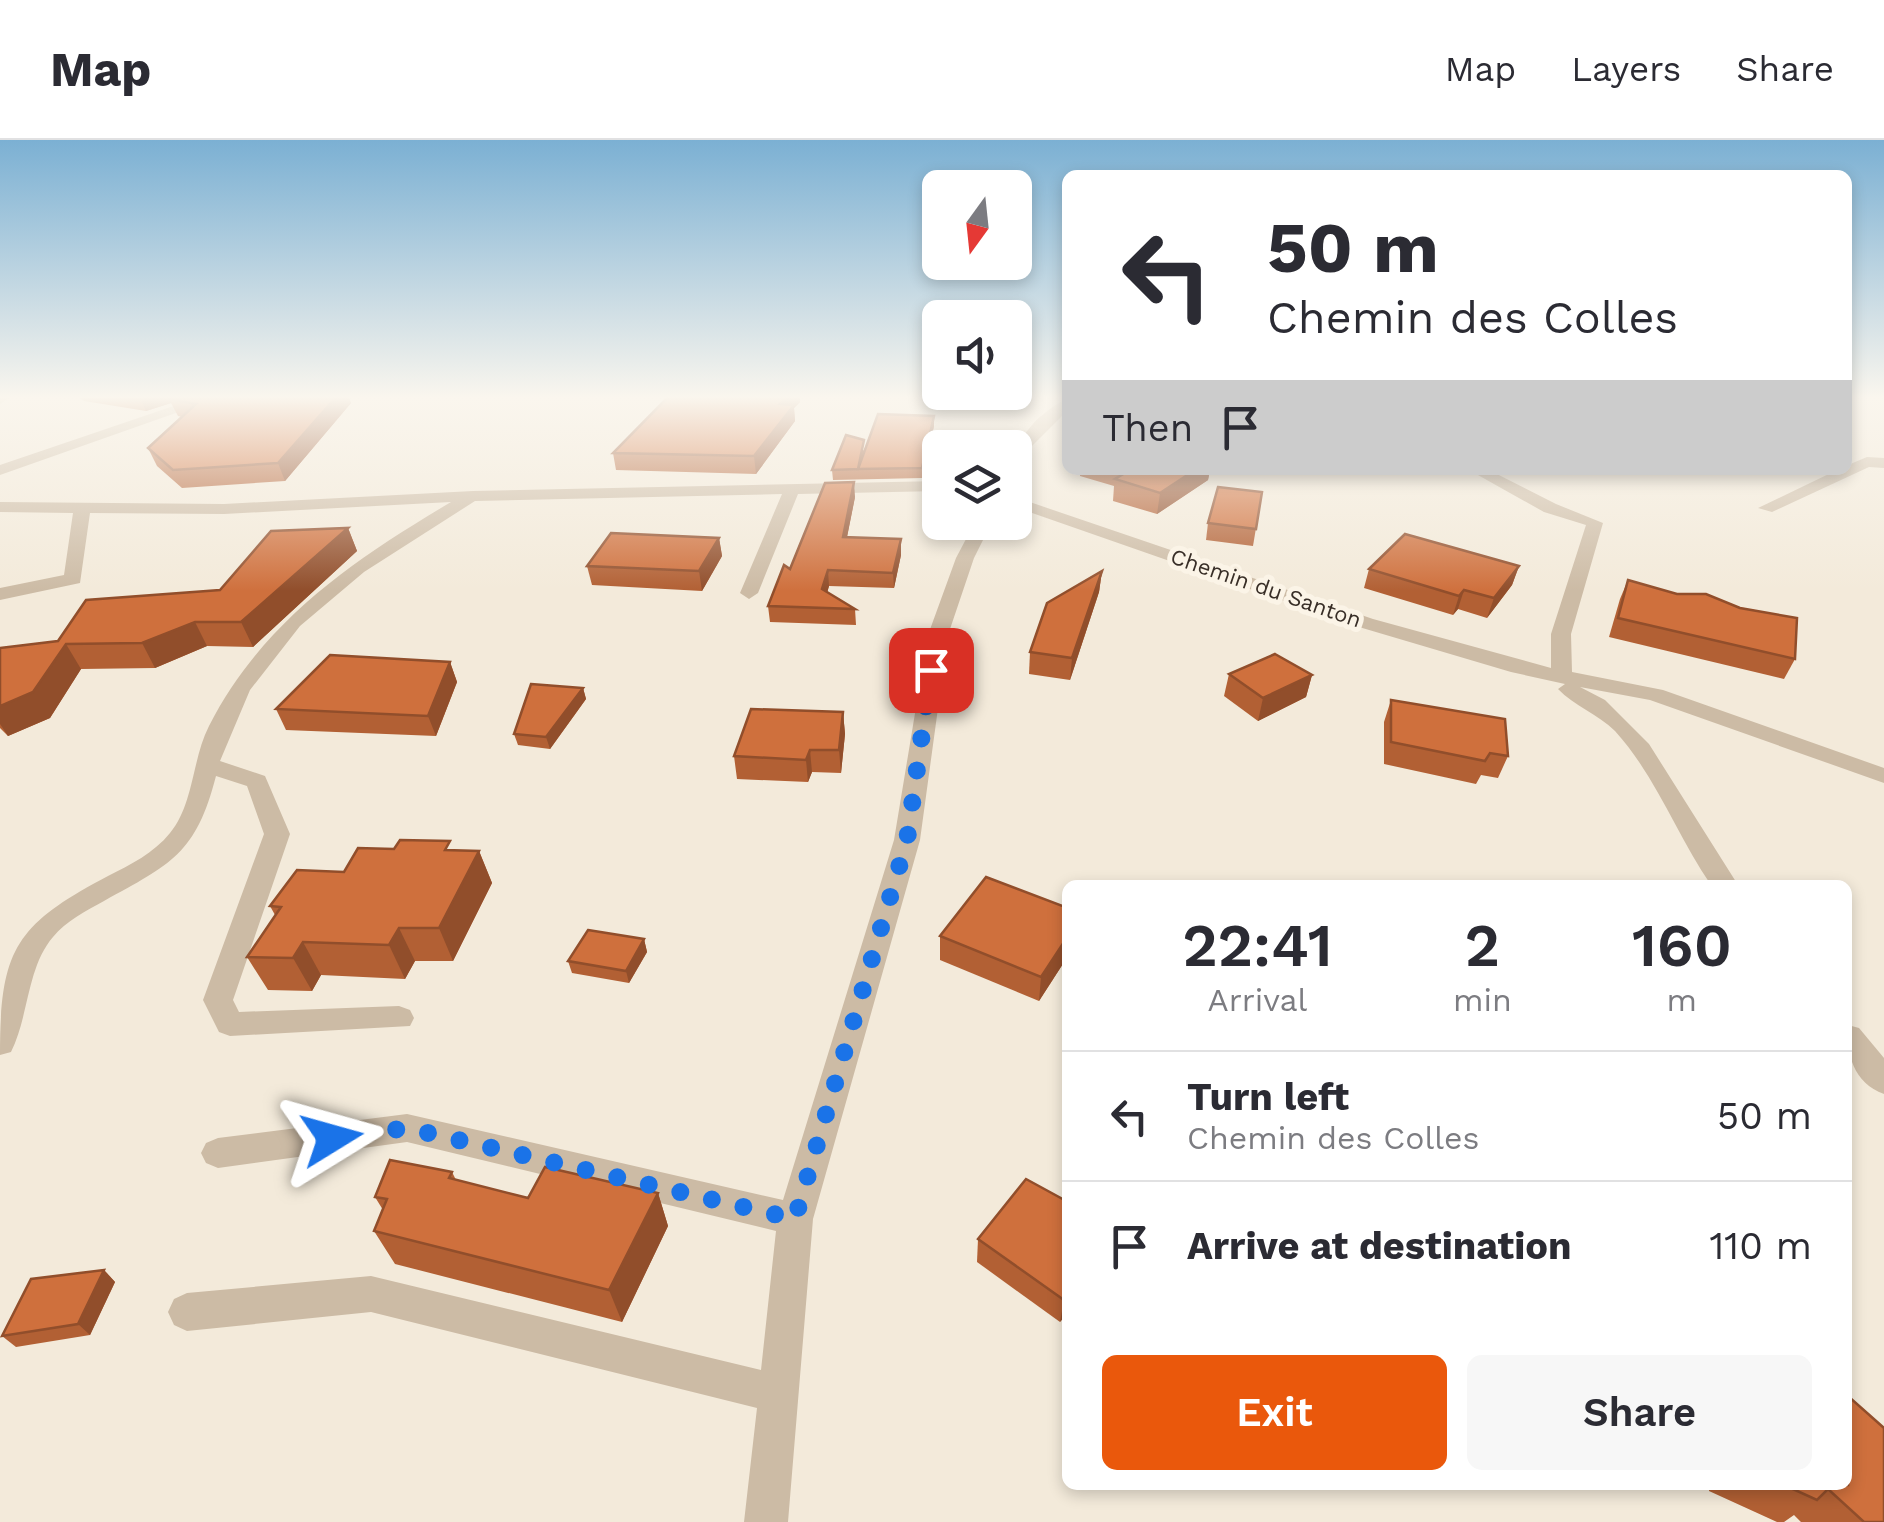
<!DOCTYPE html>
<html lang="en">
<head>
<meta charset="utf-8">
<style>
	body { margin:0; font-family:"Work Sans",sans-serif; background:#f7f7f7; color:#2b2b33; height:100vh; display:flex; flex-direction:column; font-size:38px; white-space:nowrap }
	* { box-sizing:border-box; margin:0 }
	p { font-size:32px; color:#7c7c81 }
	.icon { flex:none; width:55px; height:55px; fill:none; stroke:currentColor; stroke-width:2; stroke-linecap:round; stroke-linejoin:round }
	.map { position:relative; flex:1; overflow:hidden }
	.details { position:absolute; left:1062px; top:740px; width:790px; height:610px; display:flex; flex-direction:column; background:#fff; border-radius:15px; box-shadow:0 5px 15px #0003 }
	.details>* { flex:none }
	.guide { position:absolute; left:1062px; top:30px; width:790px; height:305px; border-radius:15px; box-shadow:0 5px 15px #0003; background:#fff; color:#2b2b33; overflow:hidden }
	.needle { width:65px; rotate:195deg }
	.buttons { position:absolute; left:922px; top:30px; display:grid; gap:20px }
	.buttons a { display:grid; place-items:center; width:110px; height:110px; border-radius:15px; background:#fff; box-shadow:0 5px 15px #0003; font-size:50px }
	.pin { position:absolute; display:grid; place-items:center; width:85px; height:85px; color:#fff; margin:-42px; border-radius:20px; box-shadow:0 5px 15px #0006 }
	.me { position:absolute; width:110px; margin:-55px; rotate:82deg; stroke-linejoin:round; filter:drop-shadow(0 0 8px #0008) }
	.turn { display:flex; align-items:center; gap:35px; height:210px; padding:0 40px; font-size:45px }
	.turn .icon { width:130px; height:130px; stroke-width:2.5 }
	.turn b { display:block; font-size:70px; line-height:85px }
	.then { display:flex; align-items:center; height:95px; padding:0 40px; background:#0003; gap:20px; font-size:38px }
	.eta { display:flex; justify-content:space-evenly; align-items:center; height:170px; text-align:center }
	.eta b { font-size:60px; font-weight:600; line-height:70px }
	.action { display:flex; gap:20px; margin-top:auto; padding:20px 40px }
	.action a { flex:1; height:115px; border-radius:15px; background:#ea580c; color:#fff; font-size:40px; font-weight:600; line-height:115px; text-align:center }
	.action a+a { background:#f7f7f7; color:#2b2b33 }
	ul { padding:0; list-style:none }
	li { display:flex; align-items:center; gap:30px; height:130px; padding:0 40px; border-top:2px solid #e1e1e2 }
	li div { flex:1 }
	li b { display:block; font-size:38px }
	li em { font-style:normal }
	header { display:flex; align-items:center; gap:60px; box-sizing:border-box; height:140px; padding:0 50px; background:#fff; border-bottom:2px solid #e1e1e2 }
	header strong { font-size:48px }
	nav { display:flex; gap:55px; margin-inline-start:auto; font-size:35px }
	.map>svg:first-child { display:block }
</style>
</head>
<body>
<header>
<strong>Map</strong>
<nav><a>Map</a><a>Layers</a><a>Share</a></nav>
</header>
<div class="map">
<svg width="1884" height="1382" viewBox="0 0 1884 1382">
	<rect width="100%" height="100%" fill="#f3eada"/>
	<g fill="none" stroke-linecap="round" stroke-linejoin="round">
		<g fill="#ccbba5" fill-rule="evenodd">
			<path d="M0 257H11L0 264Z"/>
			<path d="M200 257H221L0 335V325Z"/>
			<path d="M1068 258V270L1015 323C1015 295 1044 270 1068 258Z"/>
			<path d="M1884 318V328L1869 327 1772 372 1758 368 1837 330H1848V325L1867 317Z"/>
			<path d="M1469 330H1489L1556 364 1603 383 1571 494 1572 532 1663 550 1884 628V643L1650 560 1580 547 1605 560 1649 604 1738 745H1711C1677 696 1656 636 1615 591 1598 574 1574 566 1558 549L1565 544 1511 532 1359 487 1015 367V357L1373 479 1551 528V494L1586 385 1544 372Z"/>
			<path d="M940 341V351L798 354 758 453 749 459 740 453 782 354 475 361 364 432 300 486 250 550 220 621 265 636 290 694 233 860 239 872 399 866 410 870 414 878 410 886 230 896 219 892 203 860 264 694 247 646 216 636C196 714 171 724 104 761 86 771 66 781 53 797 27 827 29 876 11 912L0 915C0 810 15 785 108 736 130 725 154 713 170 693 194 664 192 619 209 586 263 481 352 421 451 362L224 374 90 373 80 443 0 460V448L64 435 73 373 0 372V362L224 364 473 351Z"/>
			<path d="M975 382H992L974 418 948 495 920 700 813 1079 788 1382H744L757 1268 371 1172 187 1191 174 1185 168 1172 174 1159 187 1153 371 1136 761 1230 776 1091 407 1002 218 1028 206 1023 201 1013 206 1003 218 998 407 974 783 1060 894 700 928 495 956 418Z"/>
			<path d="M1848 885 1859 888 1884 918V954C1853 943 1846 913 1848 885Z"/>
		</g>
	</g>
	<g fill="#b26034">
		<path d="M79 257H336L351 263 285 341 182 348 157 326 148 308 182 277 178 276 171 263 146 271 84 261Z"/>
		<path d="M800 262 794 268 795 281 756 334 616 330 613 313Z"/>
		<path d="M934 276V286L922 338 833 340 832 330 864 310 863 316Z"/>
		<path d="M1080 330H1210L1208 340 1157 374 1113 361 1114 346 1080 336Z"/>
		<path d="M1723 330H1752L1740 335Z"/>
		<path d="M1262 352 1253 406 1206 400 1208 383Z"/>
		<path d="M855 357 847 397 901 415 894 448 829 446 827 452 855 469 856 485 770 482 768 466 790 429Z"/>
		<path d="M348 388 357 411 253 507 207 506 155 528 81 529 50 578 8 596 0 588V508L58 501 220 450Z"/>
		<path d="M719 398 722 416 702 451 592 445 587 426Z"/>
		<path d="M1519 426 1512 445 1487 478 1458 469 1453 475 1364 448 1369 429Z"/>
		<path d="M1102 431 1099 452 1070 540 1029 534 1030 512Z"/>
		<path d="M1628 440 1677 454 1795 519 1784 539 1609 497 1620 459Z"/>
		<path d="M450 522 457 542 436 596 286 590 276 569Z"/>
		<path d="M1229 534 1312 535 1306 557 1258 581 1224 556Z"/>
		<path d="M583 548 586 559 550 609 518 605 514 594Z"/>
		<path d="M1391 560 1508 616 1498 638 1481 635 1476 644 1384 624V582Z"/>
		<path d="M843 572 845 594 841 633 812 632 808 642 737 639 734 616Z"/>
		<path d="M454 710 479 711 492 743 453 821H415L405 839 321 835 312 851 268 850 247 817 275 775 270 766 344 732Z"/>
		<path d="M1068 768V816L1039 861 940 820V796Z"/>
		<path d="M644 799 647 812 629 843 572 833 568 821Z"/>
		<path d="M452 1032 456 1040 528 1058 658 1053 668 1086 622 1182 395 1124 374 1091 383 1070 375 1057Z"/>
		<path d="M1068 1062V1172L1060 1182 977 1122 978 1099Z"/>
		<path d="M104 1130 115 1142 90 1195 16 1207 2 1196Z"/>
		<path d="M1849 1257 1884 1382H1801L1794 1375 1784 1382H1777L1709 1351V1345H1848Z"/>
	</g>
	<g fill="#914e2b">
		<path d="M140 257H188L170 259 171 263 146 271Z"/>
		<path d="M336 257H349L351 263 285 341 278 323Z"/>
		<path d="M788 257H800V262L794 268 795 281 756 334 754 316 780 264Z"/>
		<path d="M934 276V286L922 338V328Z"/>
		<path d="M1189 330H1210L1208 340 1157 374 1160 353Z"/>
		<path d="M854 342 855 357 844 412 843 397Z"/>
		<path d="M348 388 357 411 253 507 241 482Z"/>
		<path d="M719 398 722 416 702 451 699 431Z"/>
		<path d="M901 399V415L894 448 893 433Z"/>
		<path d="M1519 426 1512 445 1487 478 1494 458Z"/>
		<path d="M828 430 829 446 824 465 822 449Z"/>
		<path d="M1102 431 1099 452 1070 540 1072 518Z"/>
		<path d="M1464 450 1458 469 1453 475 1459 456Z"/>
		<path d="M195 482 207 506 155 528 142 503Z"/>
		<path d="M66 504 81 529 50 578 8 596 0 584V566Z"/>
		<path d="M450 522 457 542 436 596 428 576Z"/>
		<path d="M1312 535 1306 557 1258 581 1263 558Z"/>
		<path d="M583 548 586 559 550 609 546 597Z"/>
		<path d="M843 572 845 594 841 633 839 610Z"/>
		<path d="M810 610 812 632 808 642 806 620Z"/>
		<path d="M479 711 492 743 453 821 439 788Z"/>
		<path d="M399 788 415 821 405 839 389 805Z"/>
		<path d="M1068 796V816L1039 861 1041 837Z"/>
		<path d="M644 799 647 812 629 843 626 831Z"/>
		<path d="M303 802 321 835 312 851 293 818Z"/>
		<path d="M658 1053 668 1086 622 1182 609 1150Z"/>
		<path d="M104 1130 115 1142 90 1195 78 1184Z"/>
		<path d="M1068 1155V1172L1060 1182 1064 1160Z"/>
	</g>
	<g fill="#cf703d" stroke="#914e2b" stroke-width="2.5">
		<path d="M176 257H336L278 323 173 330 148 308 196 264 170 259Z"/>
		<path d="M668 257H788L780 264 794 265 754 316 613 313Z"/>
		<path d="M878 274 934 276 922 328 858 329Z"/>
		<path d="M846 295 864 300 858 329 832 330Z"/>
		<path d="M1130 330H1195L1160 353 1115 339Z"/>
		<path d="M854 342 843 397 901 399 893 433 828 430 822 449 855 469 768 466 784 425 790 429 825 343Z"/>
		<path d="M1218 347 1262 352 1256 389 1208 383Z"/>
		<path d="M348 388 241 482H195L142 503 66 504 33 552 0 566V508L58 501 86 460 220 450 271 391Z"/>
		<path d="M611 393 719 398 699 431 587 426Z"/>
		<path d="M1405 394 1519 426 1494 458 1464 450 1459 456 1369 429Z"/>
		<path d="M1102 431 1072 518 1030 512 1047 463Z"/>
		<path d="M1628 440 1677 454H1706L1740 468 1797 478 1795 519 1618 478Z"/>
		<path d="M1275 514 1312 535 1263 558 1229 534Z"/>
		<path d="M330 515 450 522 428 576 276 569Z"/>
		<path d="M531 544 583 548 546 597 514 594Z"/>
		<path d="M1391 560 1505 579 1508 616 1490 613 1485 621 1391 602Z"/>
		<path d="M751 569 843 572 839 610H810L806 620 734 616Z"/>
		<path d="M400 700 450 701 445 710 479 711 439 788H399L389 805 303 802 293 818 247 817 281 767 270 766 297 730 344 732 358 708 394 709Z"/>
		<path d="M986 737 1068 768V796L1041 837 940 796Z"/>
		<path d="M588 790 644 799 626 831 568 821Z"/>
		<path d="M390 1020 452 1032 449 1038 528 1058 545 1027 658 1053 609 1150 374 1091 387 1059 375 1057Z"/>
		<path d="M1026 1039 1068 1062V1155L1064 1160 978 1099Z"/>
		<path d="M104 1130 78 1184 2 1196 31 1139Z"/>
		<path d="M1848 1246 1849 1257 1884 1288V1382H1864L1828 1349 1817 1360 1784 1345H1848Z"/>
	</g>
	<linearGradient id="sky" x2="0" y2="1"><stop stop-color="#7bb0d3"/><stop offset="0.57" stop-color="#faf6ee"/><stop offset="1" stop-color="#faf6ee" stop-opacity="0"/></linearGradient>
	<rect width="1884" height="451" fill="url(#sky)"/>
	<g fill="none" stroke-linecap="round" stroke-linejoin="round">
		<path stroke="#1a73e8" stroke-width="18" stroke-dasharray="0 32.4" d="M332 998 407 988 795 1079 907 700 931 530"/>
	</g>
	<g text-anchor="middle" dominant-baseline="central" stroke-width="10" stroke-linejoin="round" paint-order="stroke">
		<g font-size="22" fill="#382e27" stroke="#fbf4e7">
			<text transform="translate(1266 448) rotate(19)">Chemin du Santon</text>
		</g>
	</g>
</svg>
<div class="buttons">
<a><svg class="needle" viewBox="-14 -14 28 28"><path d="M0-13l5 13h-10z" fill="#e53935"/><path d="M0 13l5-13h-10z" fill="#7c7c81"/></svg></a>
<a><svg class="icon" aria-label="sound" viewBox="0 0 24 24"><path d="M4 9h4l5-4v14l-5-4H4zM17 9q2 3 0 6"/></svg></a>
<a><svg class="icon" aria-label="layers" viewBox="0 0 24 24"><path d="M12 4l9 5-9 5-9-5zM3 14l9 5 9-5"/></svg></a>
</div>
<div class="pin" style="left:931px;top:530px;background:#d93025"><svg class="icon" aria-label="arrive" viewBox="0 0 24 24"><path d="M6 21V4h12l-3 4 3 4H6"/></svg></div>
<svg class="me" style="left:332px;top:998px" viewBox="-20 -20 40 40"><path d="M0-17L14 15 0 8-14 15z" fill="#1a73e8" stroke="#fff" stroke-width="4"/></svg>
<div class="guide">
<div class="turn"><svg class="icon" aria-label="left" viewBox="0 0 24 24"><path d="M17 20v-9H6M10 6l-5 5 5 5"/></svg><div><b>50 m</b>Chemin des Colles</div></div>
<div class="then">Then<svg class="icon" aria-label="arrive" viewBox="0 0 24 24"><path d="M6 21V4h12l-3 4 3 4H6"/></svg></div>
</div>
<section class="details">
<div class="eta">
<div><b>22:41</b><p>Arrival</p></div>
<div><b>2</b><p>min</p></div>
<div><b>160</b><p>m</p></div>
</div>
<ul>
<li><svg class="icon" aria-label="left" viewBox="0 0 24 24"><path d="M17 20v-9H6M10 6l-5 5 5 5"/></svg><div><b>Turn left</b><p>Chemin des Colles</p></div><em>50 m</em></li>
<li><svg class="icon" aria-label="arrive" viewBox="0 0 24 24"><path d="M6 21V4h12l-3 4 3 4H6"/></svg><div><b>Arrive at destination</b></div><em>110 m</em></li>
</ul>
<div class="action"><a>Exit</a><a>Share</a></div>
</section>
</div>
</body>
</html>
